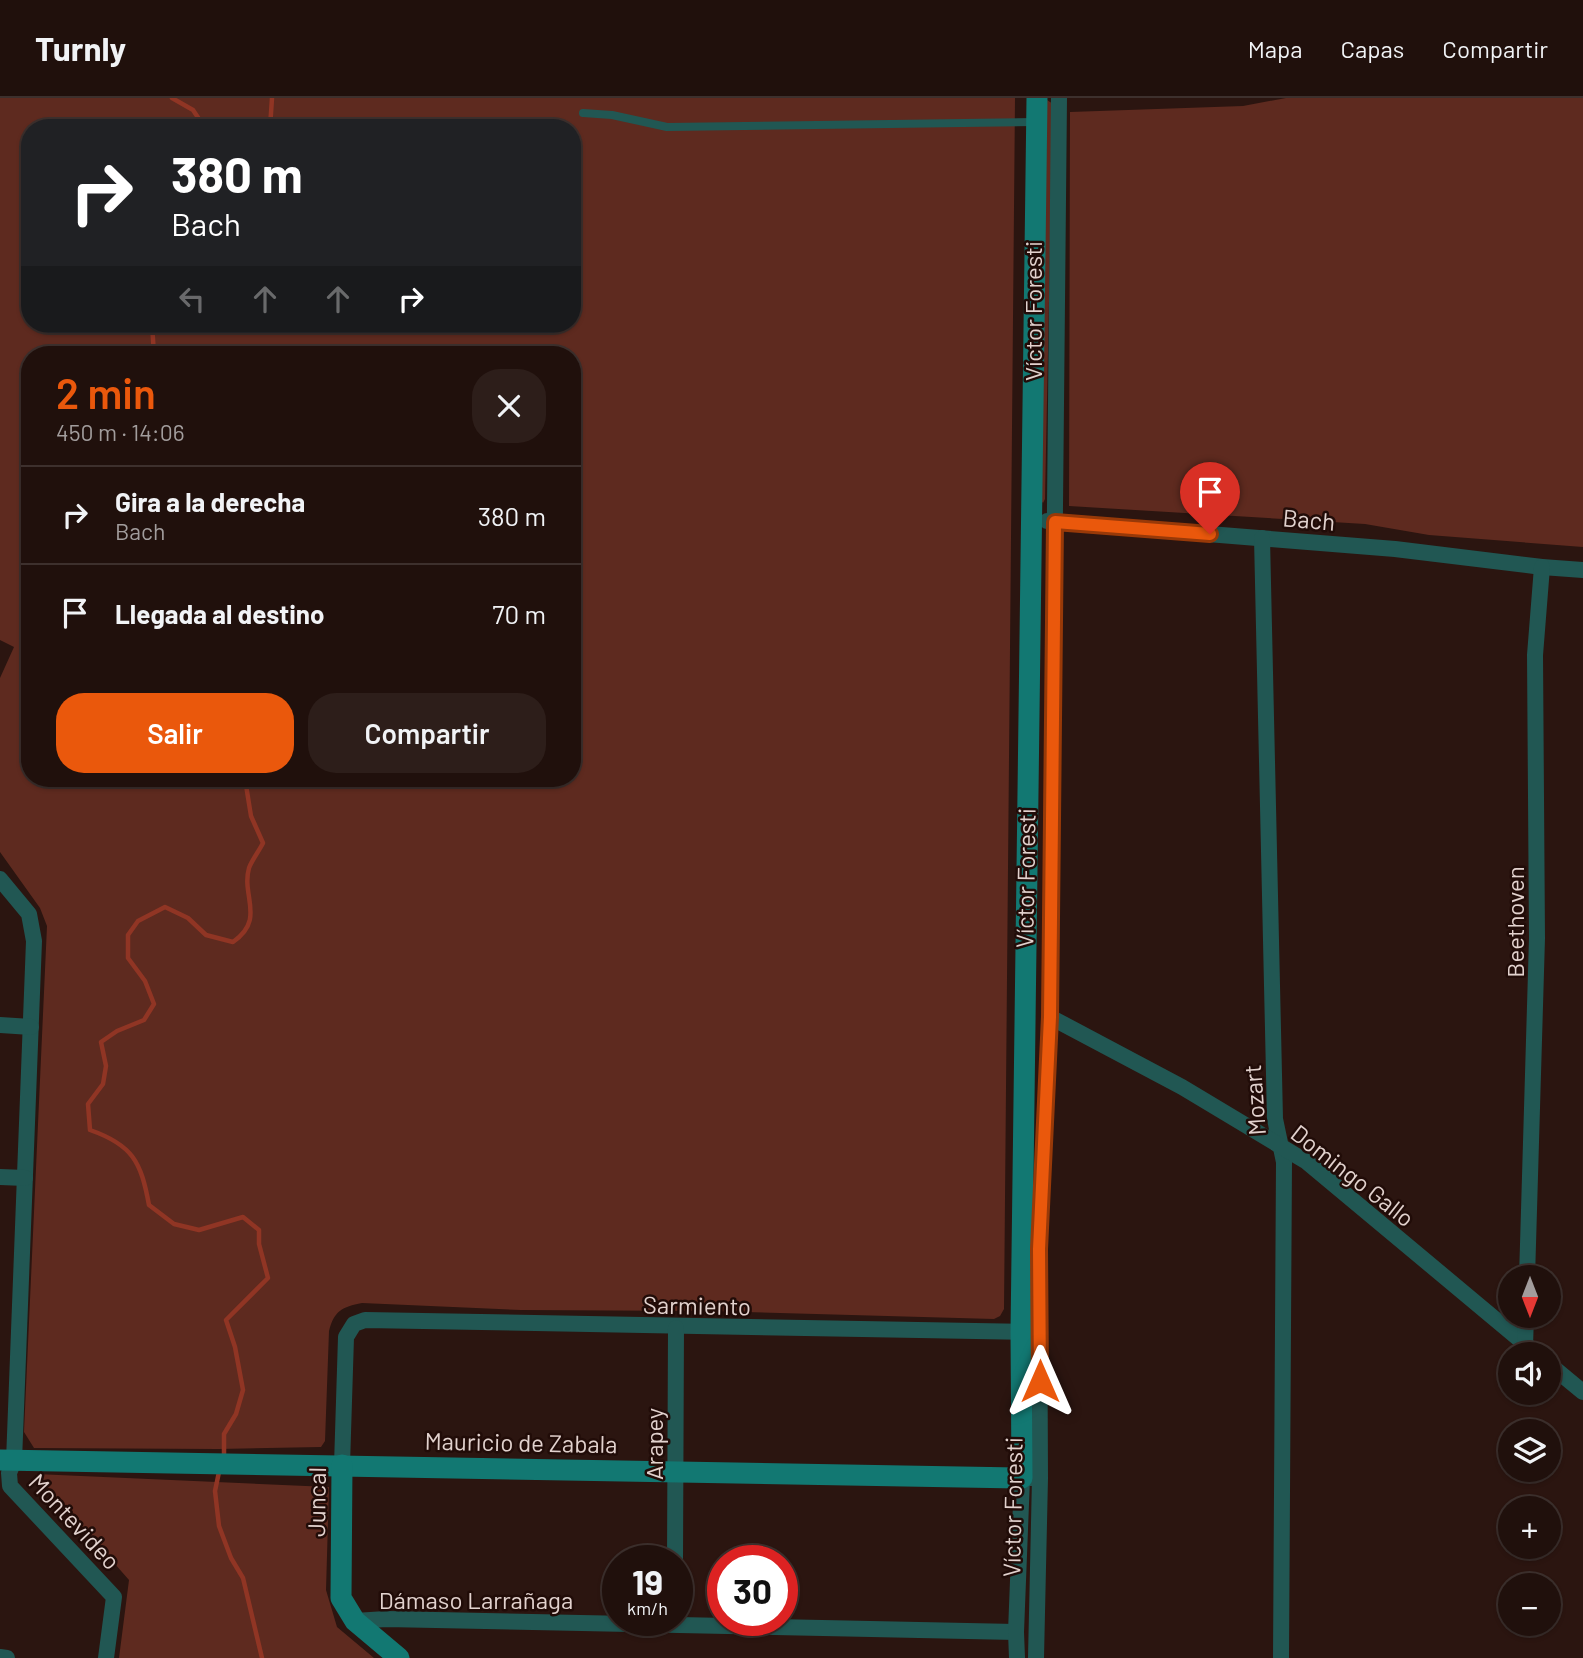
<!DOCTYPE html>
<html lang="es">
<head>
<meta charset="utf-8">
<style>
	body { margin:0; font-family:Barlow,sans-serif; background:#2d1e1a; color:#f1f3f6; height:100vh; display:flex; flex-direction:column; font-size:26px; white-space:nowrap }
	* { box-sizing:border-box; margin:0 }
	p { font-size:23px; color:#a29d9d }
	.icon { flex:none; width:38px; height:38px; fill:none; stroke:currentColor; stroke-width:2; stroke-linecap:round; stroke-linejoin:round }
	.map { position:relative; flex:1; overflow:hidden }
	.details { position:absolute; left:21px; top:248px; width:560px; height:441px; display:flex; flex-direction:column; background:#20100c; border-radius:28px; box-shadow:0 2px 5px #0004,0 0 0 2px #3d302d }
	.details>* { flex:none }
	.banner { position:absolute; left:21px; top:21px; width:560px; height:214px; border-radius:28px; box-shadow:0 2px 5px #0004,0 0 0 2px #3d302d; background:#202124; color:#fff; overflow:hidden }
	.needle { width:46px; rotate:180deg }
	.buttons { position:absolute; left:1498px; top:1167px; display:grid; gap:14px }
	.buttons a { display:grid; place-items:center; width:63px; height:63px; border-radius:50%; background:#20100c; box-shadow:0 2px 5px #0004,0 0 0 2px #3d302d; font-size:35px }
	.speed { position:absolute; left:602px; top:1447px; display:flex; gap:14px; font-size:35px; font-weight:700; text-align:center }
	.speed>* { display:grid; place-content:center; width:91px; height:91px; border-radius:50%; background:#20100c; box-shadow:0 2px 5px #0004,0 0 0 2px #3d302d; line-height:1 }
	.speed small { font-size:18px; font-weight:400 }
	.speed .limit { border:10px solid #d22; background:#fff; color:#111 }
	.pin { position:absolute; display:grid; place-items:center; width:60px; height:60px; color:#fff; margin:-72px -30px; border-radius:50% 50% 50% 0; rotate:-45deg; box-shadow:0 0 7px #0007 }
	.pin .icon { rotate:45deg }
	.me { position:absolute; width:77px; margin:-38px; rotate:0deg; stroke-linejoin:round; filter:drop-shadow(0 0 5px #0008) }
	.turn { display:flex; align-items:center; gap:24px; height:147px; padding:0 35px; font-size:32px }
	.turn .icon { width:91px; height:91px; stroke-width:2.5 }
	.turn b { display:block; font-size:49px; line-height:60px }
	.lanes { display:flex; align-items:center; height:66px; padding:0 35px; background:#0003; justify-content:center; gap:35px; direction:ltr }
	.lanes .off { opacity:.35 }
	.round { display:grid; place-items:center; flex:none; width:74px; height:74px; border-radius:28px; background:#2d1e1a }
	.overview { display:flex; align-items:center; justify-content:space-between; height:119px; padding:0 35px }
	h1 { font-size:42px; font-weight:600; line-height:52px; color:#ea580c }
	.cta { display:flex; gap:14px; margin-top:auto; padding:14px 35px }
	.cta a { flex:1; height:80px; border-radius:28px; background:#ea580c; color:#fff; font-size:28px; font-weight:600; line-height:80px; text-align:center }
	.cta a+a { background:#2d1e1a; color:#f1f3f6 }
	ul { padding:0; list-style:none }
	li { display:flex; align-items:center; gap:21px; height:98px; padding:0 35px; border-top:2px solid #3d302d }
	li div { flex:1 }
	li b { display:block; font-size:26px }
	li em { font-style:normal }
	header { display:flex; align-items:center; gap:42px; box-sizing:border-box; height:98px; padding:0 35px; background:#20100c; border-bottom:2px solid #3d302d }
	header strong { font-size:33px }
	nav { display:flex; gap:38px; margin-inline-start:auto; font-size:24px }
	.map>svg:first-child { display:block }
</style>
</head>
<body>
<header>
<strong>Turnly</strong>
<nav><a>Mapa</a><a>Capas</a><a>Compartir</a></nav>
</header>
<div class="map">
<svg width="1583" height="1560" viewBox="0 0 1583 1560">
	<rect width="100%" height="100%" fill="#2b1510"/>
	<g fill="#5e2a1f" fill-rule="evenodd">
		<path d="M0 0H1015L1004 1211 1000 1218 994 1221 707 1213 521 1212 362 1205C342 1209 334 1213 329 1233L325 1343 321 1349 218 1351 34 1350 24 1334 47 828 40 810 0 754V580L14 549 0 542ZM30 30H572V226H30ZM30 257H572V681H30Z"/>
		<path d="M1286 0H1583V449L1429 437 1365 426 1069 408 1070 14 1243 8Z"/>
		<path d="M1047 2 1053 6 1045 401 1043 405 1040 401Z"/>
		<path d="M36 1376 329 1389 326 1492 337 1529 374 1560H119L129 1482Z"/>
	</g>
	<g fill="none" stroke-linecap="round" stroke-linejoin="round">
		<g stroke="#903524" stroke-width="4.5">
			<path d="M172 0 193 12 205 30"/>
			<path d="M270 30 272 0"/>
			<path d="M152 226 154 257"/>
			<path d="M224 1357V1336L236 1316 243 1292 235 1249 226 1222 268 1180 259 1146V1132L243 1119 199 1132 174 1126 149 1107C141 1064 133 1047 90 1032L88 1006 103 986 106 968 101 944 117 933 144 922 154 906 145 883 128 860V837L138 823 165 809 188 820 206 837 233 844C266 821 241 798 249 770 252 762 259 753 263 745L251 718 245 681"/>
			<path d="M219 1374 215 1393 219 1428 231 1460 243 1480 262 1560"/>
		</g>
		<path stroke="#215753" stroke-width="8" d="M583 15 612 17 667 29 1035 24"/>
		<g stroke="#215753" stroke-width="16">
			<path d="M1047 423 1395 451 1542 469 1583 472"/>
			<path d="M1262 440 1275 1021 1284 1064 1281 1560"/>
			<path d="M0 781 29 816 34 843 14 1363 9 1375 10 1388 114 1499 106 1560"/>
			<path d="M1050 919 1182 989 1307 1064 1537 1256"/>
			<path d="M0 927 31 929"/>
			<path d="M0 1079 25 1080"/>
			<path d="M1527 1180 1537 840 1535 557 1542 469"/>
			<path d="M1525 1248 1526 1218"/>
			<path d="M1549 1266 1583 1294"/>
			<path d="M342 1367 346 1239 354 1226 365 1222 1029 1234"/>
			<path d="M675 1463 676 1230"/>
			<path d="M355 1523 386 1521 1016 1534"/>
			<path d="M0 1559 7 1560"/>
			<path d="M1017 1560 1016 1534 1022 1380H1032"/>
			<path d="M1036 1560 1040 1380 1039 1151 1050 919 1059 0"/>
		</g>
		<g stroke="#127872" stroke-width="21">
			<path d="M0 1362 1022 1380 1021 1234 1037 0"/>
			<path d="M342 1367 341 1500 355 1523 399 1560"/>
		</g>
	</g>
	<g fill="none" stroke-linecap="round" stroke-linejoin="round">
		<g stroke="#983908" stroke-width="18">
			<path id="route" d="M1040 1283 1039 1151 1050 919 1055 424 1210 436"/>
		</g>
		<use href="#route" stroke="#ea580c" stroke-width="12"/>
	</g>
	<g text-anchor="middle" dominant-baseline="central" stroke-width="5" stroke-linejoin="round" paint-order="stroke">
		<g font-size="24" fill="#e2d2ce" stroke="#210c08">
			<text transform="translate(1032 213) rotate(-90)">Víctor Foresti</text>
			<text transform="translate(1309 421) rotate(5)">Bach</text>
			<text transform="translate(1025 780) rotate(-89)">Víctor Foresti</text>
			<text transform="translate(1514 824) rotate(-90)">Beethoven</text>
			<text transform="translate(1254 1002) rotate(-94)">Mozart</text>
			<text transform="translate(1353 1077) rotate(38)">Domingo Gallo</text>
			<text transform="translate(697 1207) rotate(1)">Sarmiento</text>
			<text transform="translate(521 1344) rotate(1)">Mauricio de Zabala</text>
			<text transform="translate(653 1346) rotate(-90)">Arapey</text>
			<text transform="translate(316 1404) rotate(-89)">Juncal</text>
			<text transform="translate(1012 1409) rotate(-89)">Víctor Foresti</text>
			<text transform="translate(75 1423) rotate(47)">Montevideo</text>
			<text x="476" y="1501">Dámaso Larrañaga</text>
		</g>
	</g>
</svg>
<div class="buttons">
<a><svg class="needle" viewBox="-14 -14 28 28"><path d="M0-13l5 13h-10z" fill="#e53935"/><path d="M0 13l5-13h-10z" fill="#a29d9d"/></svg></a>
<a><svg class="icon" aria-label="sound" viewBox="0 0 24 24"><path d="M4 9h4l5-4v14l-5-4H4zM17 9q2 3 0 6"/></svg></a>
<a><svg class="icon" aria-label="layers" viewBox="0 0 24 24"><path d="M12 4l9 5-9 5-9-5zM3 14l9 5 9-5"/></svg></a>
<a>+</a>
<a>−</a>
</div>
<div class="speed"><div>19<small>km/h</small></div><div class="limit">30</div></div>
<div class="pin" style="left:1210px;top:436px;background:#d93025"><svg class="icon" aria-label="arrive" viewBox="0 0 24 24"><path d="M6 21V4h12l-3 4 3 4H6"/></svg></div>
<svg class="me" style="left:1040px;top:1283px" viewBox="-20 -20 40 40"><path d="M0-17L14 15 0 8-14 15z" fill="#ea580c" stroke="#fff" stroke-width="4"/></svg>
<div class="banner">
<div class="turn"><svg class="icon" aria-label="right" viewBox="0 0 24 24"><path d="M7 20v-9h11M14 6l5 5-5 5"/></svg><div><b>380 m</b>Bach</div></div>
<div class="lanes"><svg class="icon off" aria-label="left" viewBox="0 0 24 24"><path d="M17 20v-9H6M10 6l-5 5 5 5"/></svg><svg class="icon off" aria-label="ahead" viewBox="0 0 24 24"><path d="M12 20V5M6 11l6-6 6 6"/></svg><svg class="icon off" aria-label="ahead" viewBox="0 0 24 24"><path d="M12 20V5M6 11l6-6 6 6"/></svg><svg class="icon" aria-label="right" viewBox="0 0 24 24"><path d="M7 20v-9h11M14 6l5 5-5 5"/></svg></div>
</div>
<section class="details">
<div class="overview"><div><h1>2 min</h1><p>450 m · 14:06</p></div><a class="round"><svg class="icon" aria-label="close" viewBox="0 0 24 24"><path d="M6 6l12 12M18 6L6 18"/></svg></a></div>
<ul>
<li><svg class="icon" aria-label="right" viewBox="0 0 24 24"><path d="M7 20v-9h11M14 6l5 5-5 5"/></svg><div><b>Gira a la derecha</b><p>Bach</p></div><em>380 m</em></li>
<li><svg class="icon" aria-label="arrive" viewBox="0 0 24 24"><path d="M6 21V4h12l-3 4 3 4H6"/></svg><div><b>Llegada al destino</b></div><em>70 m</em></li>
</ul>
<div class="cta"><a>Salir</a><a>Compartir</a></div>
</section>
</div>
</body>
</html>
